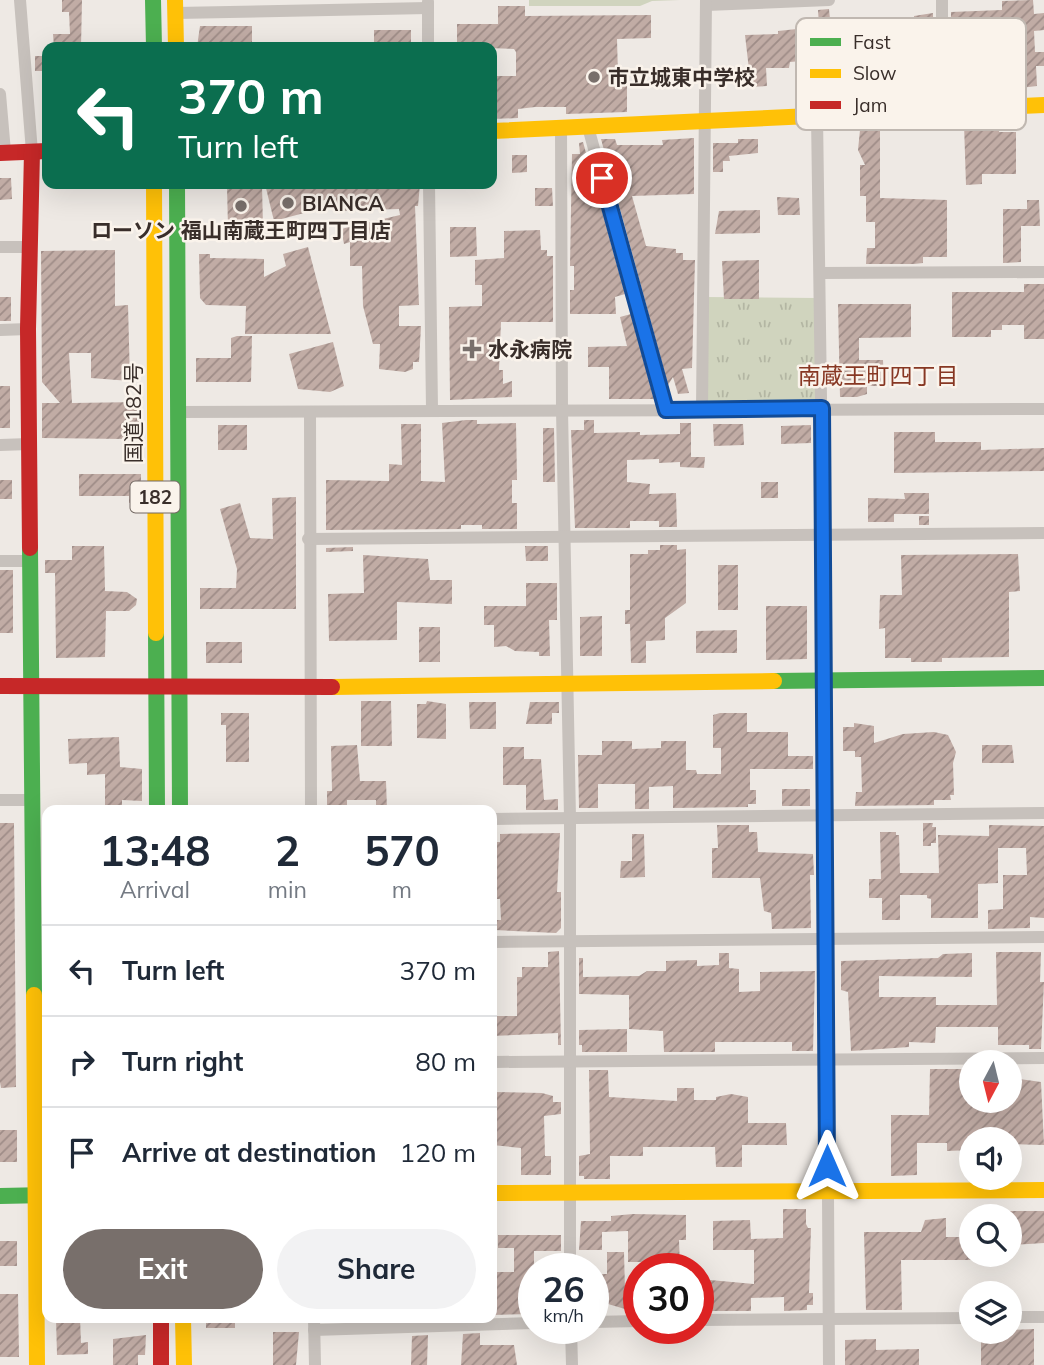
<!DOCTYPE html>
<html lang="en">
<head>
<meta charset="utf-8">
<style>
	body { margin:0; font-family:Mulish,"Noto Sans JP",sans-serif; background:#f2f2f3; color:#1f2937; height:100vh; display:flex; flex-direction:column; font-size:26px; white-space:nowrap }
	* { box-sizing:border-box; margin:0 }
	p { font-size:23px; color:#747a83 }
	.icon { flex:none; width:38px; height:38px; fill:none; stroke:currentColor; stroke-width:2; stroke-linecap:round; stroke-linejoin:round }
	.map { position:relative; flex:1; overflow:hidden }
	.side { position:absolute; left:42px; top:805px; width:455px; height:518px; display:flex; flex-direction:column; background:#fff; border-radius:14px; box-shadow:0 7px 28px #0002 }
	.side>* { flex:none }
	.hud { position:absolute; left:42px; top:42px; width:455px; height:147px; border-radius:14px; box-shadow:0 7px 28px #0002; background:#0b6e4f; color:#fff; overflow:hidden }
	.needle { width:46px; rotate:187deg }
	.tools { position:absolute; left:959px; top:1050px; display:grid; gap:14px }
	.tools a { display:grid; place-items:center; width:63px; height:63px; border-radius:50%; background:#fff; box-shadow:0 7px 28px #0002; font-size:35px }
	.speed { position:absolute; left:518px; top:1253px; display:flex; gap:14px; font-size:35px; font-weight:700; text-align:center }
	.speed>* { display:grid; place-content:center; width:91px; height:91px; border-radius:50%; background:#fff; box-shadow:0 7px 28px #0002; line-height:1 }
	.speed small { font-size:18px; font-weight:400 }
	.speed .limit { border:10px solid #d22; background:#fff; color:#111 }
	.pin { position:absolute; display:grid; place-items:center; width:60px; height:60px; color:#fff; margin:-30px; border:4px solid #fff; border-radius:50%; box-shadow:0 2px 7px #0007 }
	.me { position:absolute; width:77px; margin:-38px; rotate:0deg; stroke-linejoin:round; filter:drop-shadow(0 0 5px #0008) }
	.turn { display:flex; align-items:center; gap:24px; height:147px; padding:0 21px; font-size:32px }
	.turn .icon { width:91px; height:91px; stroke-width:2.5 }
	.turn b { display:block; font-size:49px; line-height:60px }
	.eta { display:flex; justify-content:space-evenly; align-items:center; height:119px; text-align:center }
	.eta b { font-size:42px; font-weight:700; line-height:49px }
	.action { display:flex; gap:14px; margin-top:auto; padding:14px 21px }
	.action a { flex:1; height:80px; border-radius:42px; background:#786f6b; color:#fff; font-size:28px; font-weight:700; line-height:80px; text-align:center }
	.action a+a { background:#f2f2f3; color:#1f2937 }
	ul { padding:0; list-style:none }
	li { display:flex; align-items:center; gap:21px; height:91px; padding:0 21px; border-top:2px solid #e0e1e3 }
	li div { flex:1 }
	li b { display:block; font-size:26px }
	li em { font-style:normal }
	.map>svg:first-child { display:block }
</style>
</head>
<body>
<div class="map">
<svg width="1044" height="1365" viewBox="0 0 1044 1365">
	<defs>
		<pattern id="park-tufts" width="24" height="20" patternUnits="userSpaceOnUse" patternTransform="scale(1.75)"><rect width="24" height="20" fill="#d0d4be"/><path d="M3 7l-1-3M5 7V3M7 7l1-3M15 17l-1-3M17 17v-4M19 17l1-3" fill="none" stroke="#b3b6a3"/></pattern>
		<pattern id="building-hatch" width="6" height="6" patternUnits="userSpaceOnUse" patternTransform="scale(1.75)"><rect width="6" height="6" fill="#c1aca5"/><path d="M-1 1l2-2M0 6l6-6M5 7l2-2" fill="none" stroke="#9e8c87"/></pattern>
	</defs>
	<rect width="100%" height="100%" fill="#eee9e4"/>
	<path fill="#d0d4be" d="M529 0H680L652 1 640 6H529Z"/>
	<path fill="url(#park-tufts)" d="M706 297 817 298 819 406 705 407Z"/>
	<g fill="url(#building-hatch)">
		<path d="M62 0H82L81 47H54L53 34H70L69 12H62Z"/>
		<path d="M1033 0 1034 14 1044 13V30L1034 31 1035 52H1044V66H1036L1037 86 1020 88 1017 45 989 46 993 86 983 87V96L951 95V12L1002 10V1Z"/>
		<path d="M498 6H525V16L651 15V38L617 39 618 75H627V112L566 114V107H535L518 109V118L492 119V76H516V52L514 49 457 47V24H498Z"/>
		<path d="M829 9 830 19 834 18 835 24 849 23 848 63H851L852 93 831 94 830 74H816L813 60 790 62 789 68H766L767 86 751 87 745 35 778 34V31L816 27 819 25 818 10Z"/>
		<path d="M933 13V99L918 100 914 16Z"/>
		<path d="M200 26H252V47H197Z"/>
		<rect x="374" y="30" width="37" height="17"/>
		<rect x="35" y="56" width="12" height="15"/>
		<path d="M964 124 1000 125 999 132H1016V174H982V184L966 185Z"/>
		<path d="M860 130H880V198L947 200V257H923V263L914 264H866L867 248H875V222H866V196H860V165H865L858 150Z"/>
		<path d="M694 138V194L632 196 646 246 676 249V253H683V260H695L692 368 682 369 689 393 678 394 673 377 668 385 601 139H615L617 145H663L662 140Z"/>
		<path d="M738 139H758V153L729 156 730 161H723V172H713V143H738Z"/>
		<path d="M583 142 625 294 615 297 616 314H570V290H574V266H570L572 154H580L579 143Z"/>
		<path d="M512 155H527V172L512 173Z"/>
		<path d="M0 178H11L12 199 0 200Z"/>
		<path d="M265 184H420L418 206H415L419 305 399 306V326H421L419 362H413V369L405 372 379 369 380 344H373L363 306 362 266H350V242L344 244 341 229 400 215 399 209 335 211 336 197 302 206 304 213 274 221Z"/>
		<path d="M262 185 263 227 228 228 227 186Z"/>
		<path d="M535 188H552L553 206H535Z"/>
		<path d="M777 197 799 198 800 215H778Z"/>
		<path d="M1027 200H1039L1040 226H1021V262L1003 263V209H1027Z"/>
		<path d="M760 210V233L715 234 719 211Z"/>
		<path d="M450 227H476L477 256 450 257Z"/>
		<path d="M540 230 541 250H547V256H553V322H501L499 370H503V384L512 381V397L450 400 449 307 482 306V285H475V260L504 258V231Z"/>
		<path d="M308 247 331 334H245L246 306 206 305 200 298 199 254H210V258L264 259V277L286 266 283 254Z"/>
		<path d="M115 250V306L128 305 130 381 91 378V353H69L72 403 140 402 139 433 134 438 124 439 42 438V403H60L42 382 41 251Z"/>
		<path d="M759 260V299H724L722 261Z"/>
		<path d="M1024 284H1044V339H1024V325H1002V330H991V337H952V292H1024Z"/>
		<rect x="0" y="297" width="11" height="24"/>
		<path d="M838 304H911V337L859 338V360H883L884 386H867V394L857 397H840Z"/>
		<path d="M631 314 654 399H609V367H588V347L627 346 620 317Z"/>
		<path d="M237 336H252L251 382H196V358H231V338Z"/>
		<path d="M333 342 344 386 330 392 298 389 289 354Z"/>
		<rect x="0" y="386" width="10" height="42"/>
		<path d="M466 420H477V424L516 423 517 480H512V503H517V529H482V525H461V529L326 530V480L389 481V464L402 465 401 424H421V481L445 482 442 423Z"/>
		<path d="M584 420H594V433L640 432V435L680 434V423H691V457H705L704 468 680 467V462L659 463V459L627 460V482L650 484 649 494 676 493 677 527H659V521H630V528H575L571 430H584Z"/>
		<path d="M713 424H743L744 445 714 446Z"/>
		<rect x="218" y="425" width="29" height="25"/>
		<path d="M811 425V443L781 444V426Z"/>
		<path d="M543 428H554L555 482H543Z"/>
		<path d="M894 432H935V442H981V450L1044 448V471L894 473Z"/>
		<path d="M79 474H141V503H129V496H79Z"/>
		<rect x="0" y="480" width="12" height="19"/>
		<rect x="761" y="482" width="17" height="16"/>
		<path d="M904 493H929V514H894V522H868V498L905 499Z"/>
		<path d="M296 497V609H200V588H236L237 569 220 509 240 503 250 538 273 539 272 498Z"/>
		<rect x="919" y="516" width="10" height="9"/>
		<path d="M660 545H677V550L686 549V603L665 618V640L646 641V663H631L630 624H625V610H630V554H648V550H660Z"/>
		<path d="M72 546H104L105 591 127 592 137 599 136 605 129 611H106L105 657 56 658 55 573H45V560H72Z"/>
		<path d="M525 546H548V561H526Z"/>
		<path d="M353 547V551L326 552V548Z"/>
		<path d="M1018 554 1020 591 1009 592V657L942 658V662H911V658H885V628L879 629 880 595H902L901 555Z"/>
		<path d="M363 555 428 559 430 580H452V604L397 602V640L329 641 328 594 364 593Z"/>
		<rect x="718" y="565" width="20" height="45"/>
		<rect x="0" y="570" width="13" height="63"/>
		<path d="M526 583H557V620H549L550 656H539V652L515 651 506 646 494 647V625H484V606H526Z"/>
		<path d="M766 606H807V659L766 660Z"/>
		<path d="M602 616V656H580V617Z"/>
		<rect x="419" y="627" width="21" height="35"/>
		<path d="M737 630V653H696V631Z"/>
		<rect x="206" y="642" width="36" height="21"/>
		<path d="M361 701H391L392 746H361Z"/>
		<path d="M427 701 446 704V739L417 738V704H426Z"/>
		<path d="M469 702H496V729H470Z"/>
		<path d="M530 702H559V713H552V724H526Z"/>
		<path d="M221 713H249V762H226V725H221Z"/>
		<path d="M720 713H747V732H788V756H813V769H750V790H756V804H748V807L673 808V786L649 787V809H635V784H598V808H579L578 755H602V741H632V749L661 748V741H686V770H696L697 774H721V748H713V715Z"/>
		<path d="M854 723 874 726V743L903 734 934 732 948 735 956 752 953 763 954 795H950L951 800H934V805L855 806 856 792H862L861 757H855V751H843V727H854Z"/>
		<path d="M119 737 120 767 142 769V801L122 800V805H105V774L87 775V763L69 764 68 739Z"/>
		<path d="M357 745 360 781H386L387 810H376V800H347V810H327V791H332L331 746Z"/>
		<path d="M982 745H1012L1014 763H982Z"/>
		<path d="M503 747H524V759H541L544 800 558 799V810H526V785H503Z"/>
		<rect x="782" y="789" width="28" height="17"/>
		<path d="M0 823H14L16 1087 1 1088 0 1082Z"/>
		<path d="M923 823H933L932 827H936V843H931V846H923Z"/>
		<path d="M717 825H749V832H757L758 852 813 854 814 875H810L811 928 772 929 771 913 764 911 760 878H712V848H718Z"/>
		<path d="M989 825 1044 826V918L1030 917V928L988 929V910L1003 909V875H1027L1026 848H998V883L978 884V918H931V899L927 898V895H900V920H882V898H869V879H881L880 832H896V835H899L900 873H939L938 835 989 836Z"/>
		<path d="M560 833 557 892H561V928L556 933 495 930V920H501L500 899H492V842H500V834Z"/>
		<path d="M632 834H644L645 877 620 878 621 861H632Z"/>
		<path d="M559 951 561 1045H558V1033L492 1036V1016H517V977H522V967H548V952Z"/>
		<path d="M996 952H1041L1040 982H1044L1041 1049H1029V1045H998V1027H936L935 1043 909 1042V1047L851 1051 848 992 841 990V961L938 958 943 954 972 953V977L879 976V997H936V1005H997Z"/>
		<path d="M719 953H729V968L739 969V992L760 991V972L815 971 813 1051H792V1042H715V1052H664L663 1031 629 1029V995L579 994V958H583V977L639 976 647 971H666V961L697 960V966L719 965Z"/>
		<path d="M627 1029V1052H582V1045H579V1030Z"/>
		<path d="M930 1069H971V1101H1010L1012 1078 1041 1082 1044 1145 1010 1144V1139H971V1150L947 1151V1143H917V1175L891 1176V1115H929Z"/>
		<path d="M589 1070H608L609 1097 677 1101V1088H694V1100H716V1097L731 1094 748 1097V1123H786L787 1145H742V1167H716L715 1147H643V1156H610V1179H584V1176H579V1156L590 1154Z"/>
		<path d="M492 1092 542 1093 553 1096V1102H561V1114L544 1116 545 1156H551V1175H521V1148L492 1145Z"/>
		<rect x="0" y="1130" width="17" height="32"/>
		<path d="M783 1209H806V1224L808 1228H811L809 1293H813V1305H807V1310L784 1311V1297L751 1298V1311H708L710 1280 754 1284V1250H713V1221L750 1220 751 1239 783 1238Z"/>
		<path d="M1010 1211H1044V1243L1010 1245Z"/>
		<path d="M633 1214 686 1215V1240H679L680 1269H663V1262H628V1231L602 1232V1250H579L581 1221H611V1216Z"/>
		<path d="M946 1218V1237H971V1260H901L902 1310H866L864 1232H921L925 1220Z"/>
		<path d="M498 1235H561V1251H534V1314L492 1315V1272H514V1248H498Z"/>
		<rect x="0" y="1241" width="17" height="25"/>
		<path d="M607 1252H624L625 1290 639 1291V1312L625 1313V1309L608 1304H593V1274H607Z"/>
		<path d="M0 1294H18L19 1357H0Z"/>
		<path d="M56 1318H80L81 1343 88 1342V1354L57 1355Z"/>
		<rect x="206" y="1318" width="29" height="10"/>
		<path d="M1034 1329V1365H981V1336L1004 1335 1010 1330Z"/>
		<path d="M273 1332H299L296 1365H273Z"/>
		<path d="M480 1333V1345H514L517 1365H461L463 1334Z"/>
		<path d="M146 1335 145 1355H138V1365H113V1339Z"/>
		<path d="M428 1335 427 1365H411L412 1336Z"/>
		<path d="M876 1339V1350L919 1349V1365H845V1340Z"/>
	</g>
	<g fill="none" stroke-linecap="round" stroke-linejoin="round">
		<g stroke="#c7c1bc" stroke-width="12">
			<path d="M20 0 32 152"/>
			<path d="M428 2V47"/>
			<path d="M706 5 829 0"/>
			<path d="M176 13 428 8"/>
			<path d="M0 94 5 152"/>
			<path d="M942 110V0"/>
			<path d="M817 116 825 681 829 1365"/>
			<path d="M588 127 666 410"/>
			<path d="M561 128 562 410 570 818V1269"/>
			<path d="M429 184 432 409"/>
			<path d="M0 247H28"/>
			<path d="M820 273 1044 272"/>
			<path d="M0 330 28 329"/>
			<path d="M702 410 706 0"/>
			<path d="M179 412 1044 409"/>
			<path d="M310 412 311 810"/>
			<path d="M0 445 29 444"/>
			<path d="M308 539 1044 533"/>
			<path d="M0 561H31"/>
			<path d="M0 800H33"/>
			<path d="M492 819 1044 813"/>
			<path d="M492 942 1044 937"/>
			<path d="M492 1062 1044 1058"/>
			<path d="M1010 1317H1044"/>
			<path d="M314 1318 315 1365"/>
			<path d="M698 1320 971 1318"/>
			<path d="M593 1322 639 1321"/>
			<path d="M571 1328 572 1365"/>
			<path d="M314 1330 534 1323"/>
		</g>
		<g stroke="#4caf50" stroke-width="16">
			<path d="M153 0 154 47"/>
			<path d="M177 184 180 810"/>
			<path d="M30 548 34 995"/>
			<path d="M156 633 157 810"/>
			<path d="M774 681 1044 678"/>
			<path d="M0 1196 47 1195"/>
		</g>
		<g stroke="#ffc107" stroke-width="16">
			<path d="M175 0 176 47"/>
			<path d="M492 131 1044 105"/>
			<path d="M154 184 156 633"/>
			<path d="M332 687 774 681"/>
			<path d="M34 995 37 1365"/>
			<path d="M492 1193 1044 1190"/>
			<path d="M183 1318 184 1365"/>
		</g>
		<g stroke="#c62828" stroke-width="16">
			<path d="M0 153 47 151"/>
			<path d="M30 548 28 329 32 152"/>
			<path d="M0 686 332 687"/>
			<path d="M161 1318V1365"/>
		</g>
	</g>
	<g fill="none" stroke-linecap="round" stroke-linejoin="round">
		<g stroke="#114b97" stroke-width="18">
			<path id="route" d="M602 178 666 410 822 408 827 1166"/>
		</g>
		<use href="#route" stroke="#1a73e8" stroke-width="12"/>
	</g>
	<g fill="#786f6b" stroke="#faf3eb" stroke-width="2.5">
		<circle cx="594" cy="77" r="7"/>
		<circle cx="288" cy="203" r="7"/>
		<circle cx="241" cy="206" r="7"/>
		<path d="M468.5 338.5h7v7h7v7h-7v7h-7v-7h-7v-7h7z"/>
	</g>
	<g text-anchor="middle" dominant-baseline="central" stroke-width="5" stroke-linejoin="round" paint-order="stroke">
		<rect fill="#faf3eb" stroke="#736964" stroke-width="2" x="130.5" y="481.5" width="49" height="31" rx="5"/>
		<g font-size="19" font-weight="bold" fill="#392e2a">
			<text x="155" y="497">182</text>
		</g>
		<g font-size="21" font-weight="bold" fill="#392e2a" stroke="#faf3eb" text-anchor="start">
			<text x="608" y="77">市立城東中学校</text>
			<text x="302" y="203">BIANCA</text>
			<text x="241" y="230" text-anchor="middle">ローソン 福山南蔵王町四丁目店</text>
			<text x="488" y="349">水永病院</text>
		</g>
		<g font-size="21" fill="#392e2a" stroke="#faf3eb">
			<text transform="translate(133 413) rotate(-90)">国道182号</text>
		</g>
		<g font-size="23" fill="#873723" stroke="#faf3eb">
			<text x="878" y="375">南蔵王町四丁目</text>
		</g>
	</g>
	<rect x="796" y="18" width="230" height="112" rx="10" fill="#faf3eb" stroke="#c0b8b1" stroke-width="2"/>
	<rect x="810" y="38" width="31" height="8" fill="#4caf50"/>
	<rect x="810" y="69" width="31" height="9" fill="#ffc107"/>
	<rect x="810" y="101" width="31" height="8" fill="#c62828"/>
	<g font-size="19" fill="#392e2a">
		<text x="853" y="49">Fast</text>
		<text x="853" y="80">Slow</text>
		<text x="853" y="112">Jam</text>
	</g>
</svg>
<div class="tools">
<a><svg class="needle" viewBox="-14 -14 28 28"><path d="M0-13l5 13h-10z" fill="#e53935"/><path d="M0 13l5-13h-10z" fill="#747a83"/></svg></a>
<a><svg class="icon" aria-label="sound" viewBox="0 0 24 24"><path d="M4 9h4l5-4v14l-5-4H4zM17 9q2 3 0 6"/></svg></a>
<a><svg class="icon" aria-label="search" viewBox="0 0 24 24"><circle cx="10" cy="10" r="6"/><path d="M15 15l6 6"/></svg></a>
<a><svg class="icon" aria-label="layers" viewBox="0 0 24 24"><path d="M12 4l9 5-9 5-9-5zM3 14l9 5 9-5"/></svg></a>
</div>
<div class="speed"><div>26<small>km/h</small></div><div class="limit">30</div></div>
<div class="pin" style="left:602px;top:178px;background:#d93025"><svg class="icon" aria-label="arrive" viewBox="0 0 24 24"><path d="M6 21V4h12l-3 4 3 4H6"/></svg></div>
<svg class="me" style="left:827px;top:1166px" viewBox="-20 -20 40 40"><path d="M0-17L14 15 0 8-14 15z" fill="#1a73e8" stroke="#fff" stroke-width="4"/></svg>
<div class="hud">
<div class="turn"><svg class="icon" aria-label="left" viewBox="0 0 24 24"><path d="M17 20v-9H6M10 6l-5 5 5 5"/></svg><div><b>370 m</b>Turn left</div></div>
</div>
<section class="side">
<div class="eta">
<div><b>13:48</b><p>Arrival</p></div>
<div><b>2</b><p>min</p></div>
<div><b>570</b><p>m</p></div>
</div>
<ul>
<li><svg class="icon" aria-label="left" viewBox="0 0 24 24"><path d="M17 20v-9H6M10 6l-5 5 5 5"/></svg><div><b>Turn left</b></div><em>370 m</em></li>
<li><svg class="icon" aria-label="right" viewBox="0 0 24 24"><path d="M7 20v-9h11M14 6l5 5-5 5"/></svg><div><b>Turn right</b></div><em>80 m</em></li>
<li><svg class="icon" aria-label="arrive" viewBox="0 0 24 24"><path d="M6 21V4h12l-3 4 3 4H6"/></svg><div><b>Arrive at destination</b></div><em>120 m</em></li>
</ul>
<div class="action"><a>Exit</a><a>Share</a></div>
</section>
</div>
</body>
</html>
